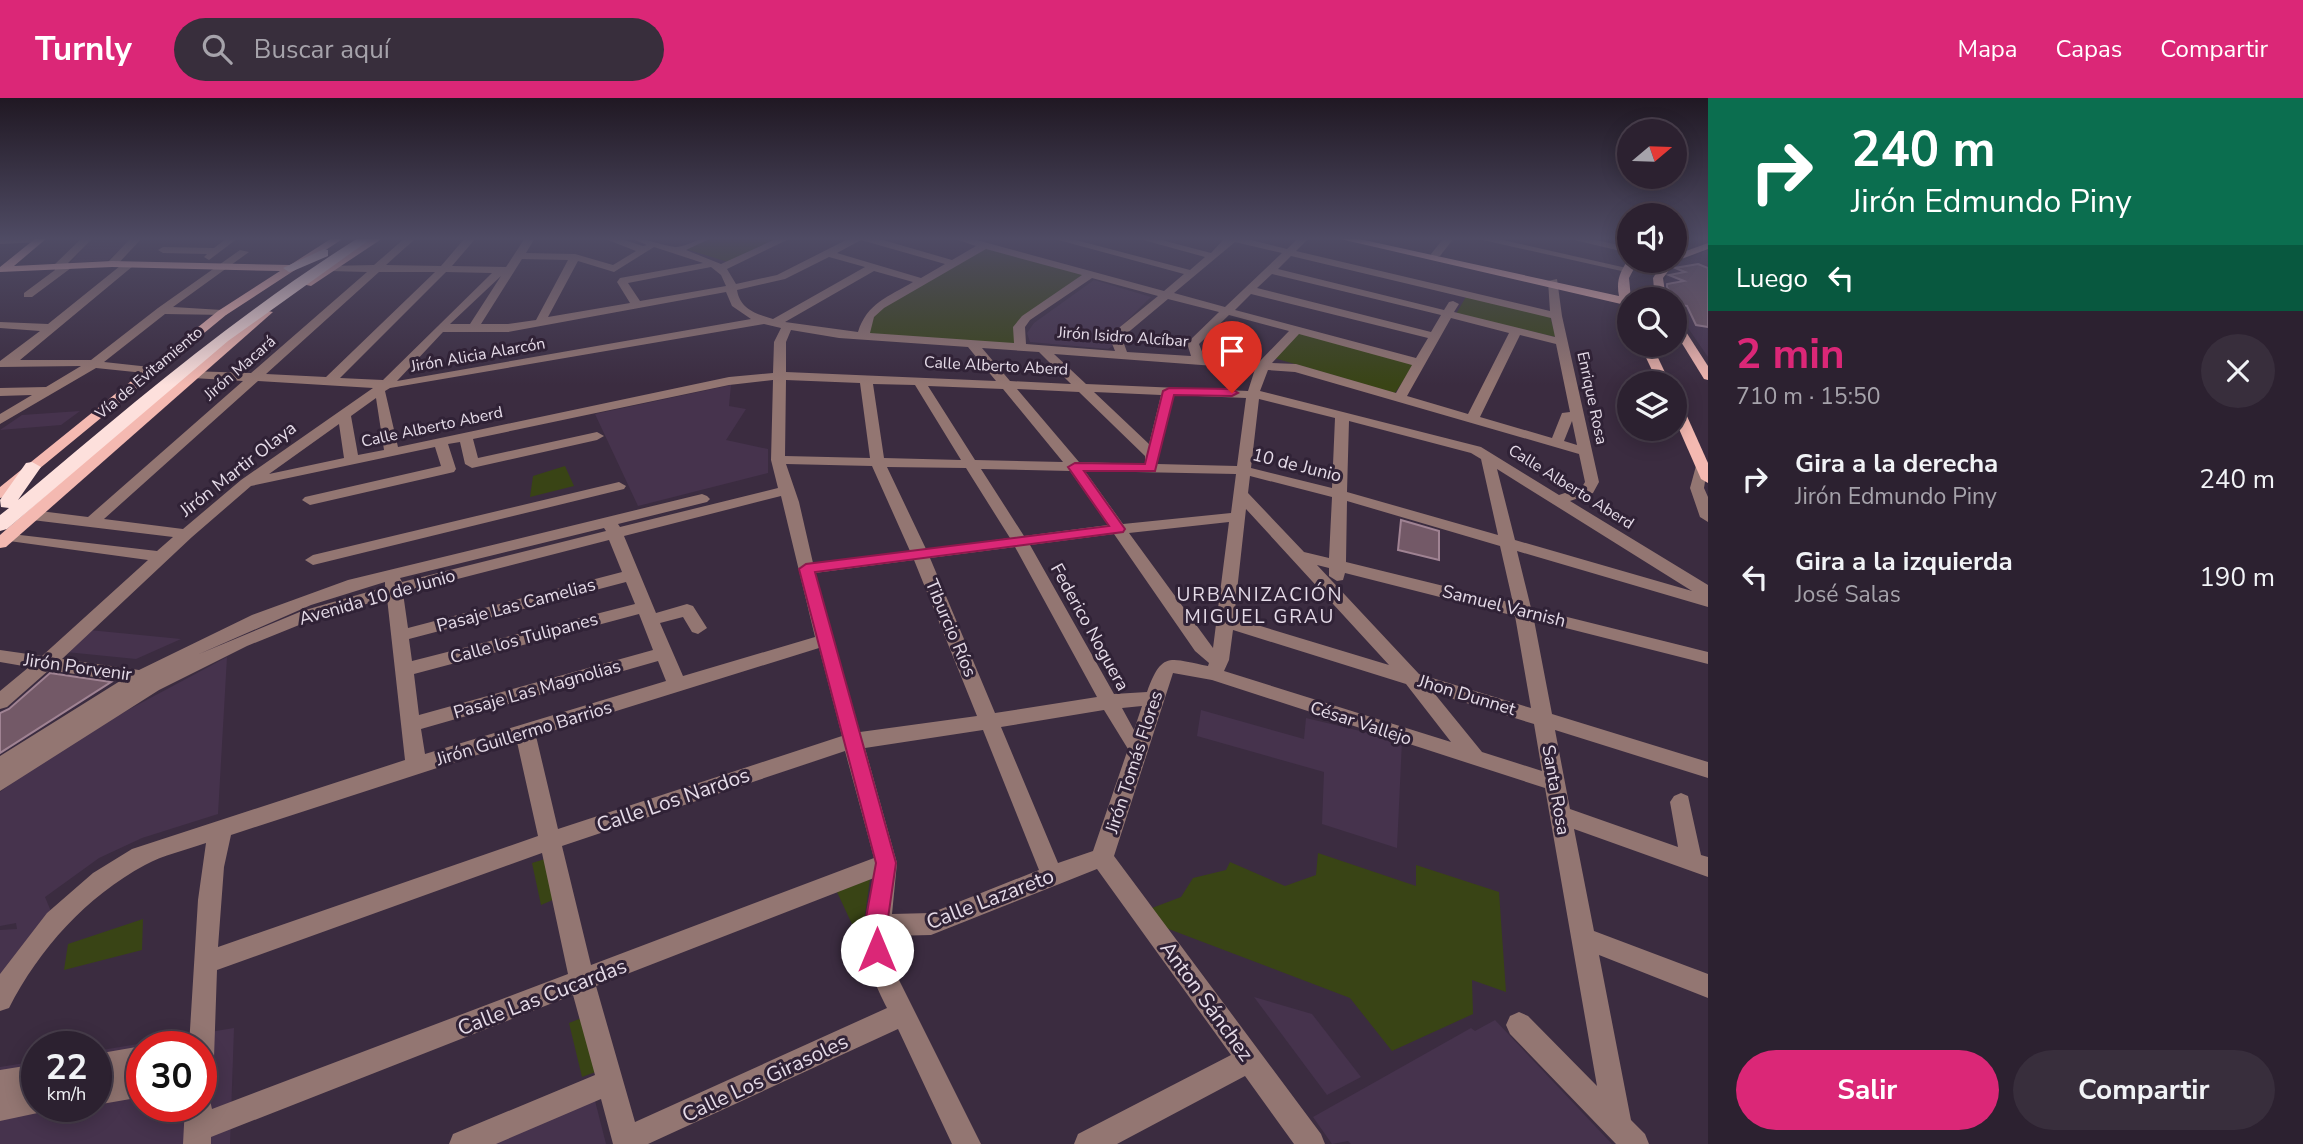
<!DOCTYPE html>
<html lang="es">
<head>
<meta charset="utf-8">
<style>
	body { margin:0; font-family:"Nunito Sans",sans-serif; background:#382e3c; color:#f1f3f6; height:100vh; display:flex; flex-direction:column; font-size:26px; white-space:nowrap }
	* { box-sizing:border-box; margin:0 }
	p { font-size:23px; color:#a6a3ab }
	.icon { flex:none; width:38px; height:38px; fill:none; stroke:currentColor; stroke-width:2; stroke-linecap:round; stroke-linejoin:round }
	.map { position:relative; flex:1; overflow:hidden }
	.panel { display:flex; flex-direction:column; background:#2c2130; width:595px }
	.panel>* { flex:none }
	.banner { background:#0b6e4f; color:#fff; overflow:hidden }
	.needle { width:46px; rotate:71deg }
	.buttons { position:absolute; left:1617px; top:21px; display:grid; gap:14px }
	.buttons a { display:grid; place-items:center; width:70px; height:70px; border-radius:50%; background:#2c2130; box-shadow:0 4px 18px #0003,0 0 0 2px #483e4c; font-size:35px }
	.speed { position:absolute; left:21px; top:933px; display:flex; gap:14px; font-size:35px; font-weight:700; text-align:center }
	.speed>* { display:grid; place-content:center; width:91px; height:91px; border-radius:50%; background:#2c2130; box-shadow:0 4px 18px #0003,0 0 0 2px #483e4c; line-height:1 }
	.speed small { font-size:18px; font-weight:400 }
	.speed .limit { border:10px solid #d22; background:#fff; color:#111 }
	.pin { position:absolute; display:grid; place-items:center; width:60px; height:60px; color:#fff; margin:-72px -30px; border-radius:50% 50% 50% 0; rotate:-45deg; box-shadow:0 0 7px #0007 }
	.pin .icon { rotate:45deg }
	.me { position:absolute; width:77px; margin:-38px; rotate:0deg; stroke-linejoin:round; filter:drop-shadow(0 0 5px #0008) }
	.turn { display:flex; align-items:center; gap:24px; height:147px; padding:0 28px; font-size:32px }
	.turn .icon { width:91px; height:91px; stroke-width:2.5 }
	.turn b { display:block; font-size:49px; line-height:60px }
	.then { display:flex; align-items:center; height:66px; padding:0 28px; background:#0003; gap:14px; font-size:26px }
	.round { display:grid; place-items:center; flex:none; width:74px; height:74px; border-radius:37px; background:#382e3c }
	.headline { display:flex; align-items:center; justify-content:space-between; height:119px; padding:0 28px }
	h1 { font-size:42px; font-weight:700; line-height:52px; color:#db2777 }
	.primary-button { display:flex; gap:14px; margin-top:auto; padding:14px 28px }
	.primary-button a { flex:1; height:80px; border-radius:42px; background:#db2777; color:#fff; font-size:28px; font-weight:700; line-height:80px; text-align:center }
	.primary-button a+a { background:#382e3c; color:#f1f3f6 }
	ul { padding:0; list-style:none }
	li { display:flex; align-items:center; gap:21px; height:98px; padding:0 28px }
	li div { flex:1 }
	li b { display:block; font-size:26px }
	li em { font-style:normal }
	header { display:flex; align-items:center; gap:42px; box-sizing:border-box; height:98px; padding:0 35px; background:#db2777; color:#fff }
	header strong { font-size:33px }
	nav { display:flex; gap:38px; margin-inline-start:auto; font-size:24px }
	.search { width:490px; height:63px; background:#382e3c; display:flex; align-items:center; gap:18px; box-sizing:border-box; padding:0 24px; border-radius:38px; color:#a6a3ab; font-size:26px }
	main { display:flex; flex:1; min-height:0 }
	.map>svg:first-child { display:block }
</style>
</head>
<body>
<header>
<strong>Turnly</strong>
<div class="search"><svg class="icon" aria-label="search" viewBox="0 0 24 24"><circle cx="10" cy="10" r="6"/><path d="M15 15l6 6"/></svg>Buscar aquí</div>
<nav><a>Mapa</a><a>Capas</a><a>Compartir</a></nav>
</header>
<main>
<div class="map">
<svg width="1708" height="1046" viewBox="0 0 1708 1046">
	<rect width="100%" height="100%" fill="#3b2c40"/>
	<g fill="#46334d" fill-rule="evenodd">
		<path d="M132 141 108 162 70 165 90 143Z"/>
		<path d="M1708 152V259L1675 211 1677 209 1675 201H1668L1663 186 1670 171 1679 164Z"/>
		<path d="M1094 182 1151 199 1111 238 1113 248 1108 251 1030 244 1027 235 1034 225Z"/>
		<path d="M731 287 729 308 746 311 726 342 768 351V375L638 408 595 316Z"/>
		<path d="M80 313 61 327 0 332 22 317Z"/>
		<path d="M89 532 181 541 136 561 66 554Z"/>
		<path d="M227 559 218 716 142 740 99 760 45 799 55 823 0 901V832L17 831 16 825 0 828V694L41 663 98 628Z"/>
		<path d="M1201 612 1304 641 1306 620 1402 643 1397 750 1322 726 1324 674 1197 638Z"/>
		<path d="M1254 899 1312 916 1361 979 1327 997Z"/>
		<path d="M1495 922 1612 1046H1351L1348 1043 1332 1046 1313 1019 1471 930 1475 933Z"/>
		<path d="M234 930 230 1046H0V969L37 963V1008H96V953ZM142 948H201V1008H142Z"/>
		<path d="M592 991 606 1046H475Z"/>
	</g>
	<g fill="#394415">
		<path d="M710 140H783L731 165 686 151Z"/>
		<path d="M985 147 1090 176 1026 220 1020 249 863 238 869 218Z"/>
		<path d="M1467 197 1550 218 1556 239 1456 216Z"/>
		<path d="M1303 235 1414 267 1395 295 1274 260 1297 236Z"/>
		<path d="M565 368 574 388 530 399 533 378Z"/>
		<path d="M1318 755 1416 788V767L1499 794 1506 894 1472 882 1473 916 1392 953 1350 900 1166 830 1152 810 1181 799 1193 780 1226 772 1230 764 1285 788 1316 777Z"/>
		<path d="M545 761 555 801 541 807 532 765Z"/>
		<path d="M870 781 864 824 865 854 837 794Z"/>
		<path d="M143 821 142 852 64 872 68 846Z"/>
		<path d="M584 919 598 973 582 979 569 925Z"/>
	</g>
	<g fill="#735967" stroke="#a08393" stroke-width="2">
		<path d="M1698 166 1708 170V229L1696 227 1687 208 1679 207 1667 189V186L1684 183 1669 177 1685 174 1675 170Z"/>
		<path d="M1401 422 1439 433V462L1398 452Z"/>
		<path d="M50 575 111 584 0 655V615L9 611Z"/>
	</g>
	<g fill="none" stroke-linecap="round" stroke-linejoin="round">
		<g fill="#937672" fill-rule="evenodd">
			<path d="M0 140H45L46 141 41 144 0 146Z"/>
			<path d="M82 140H93L68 165 72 168 71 170 32 199H24V195L55 172 54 167Z"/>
			<path d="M131 140H142L116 168H108V164Z"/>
			<path d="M227 140H238L209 162 204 159 207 156 163 155 158 152 163 149 214 150Z"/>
			<path d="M405 140H416L386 167 441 168 465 140H476L452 168 506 169 525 140H535L526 155 575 156 613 167 636 153 603 140H618L643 148 647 147 630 140C645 140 667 149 677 149 688 148 697 140 711 140L686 152 721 166 778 140H791L727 171 736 186 777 177 850 140H876L952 162 976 148 952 140H969L1164 193 1184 176 1051 140H1068L1190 172 1205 159 1136 140H1154L1211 155 1225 140H1243L1287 151 1298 140H1309L1296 153 1550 213 1548 183 1557 181 1562 218 1599 384 1593 395 1570 403 1708 487V509L1517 453 1531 510 1708 554V566L1534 522 1552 616 1708 664V680L1555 632 1570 711 1678 749 1670 704 1674 698 1681 695 1688 698 1701 757 1708 759V779L1574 731 1594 833 1708 876V900L1599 857 1631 1022 1645 1036 1649 1046H1616L1510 936 1506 927 1510 918 1519 914 1528 918 1597 988 1545 690 1212 582 1173 575 1114 758 1321 1036 1325 1046H1294L1245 978 1117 1046H1074L1078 1036 1231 957 1097 771 931 837 890 838 897 878 981 1046H952L898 931 648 1046H613L601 1001 496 1046H449L453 1036 595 977 573 897 211 1039V1046H183L185 1008H201V995L209 998 212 1011 568 876 542 755 217 872 214 960 210 969 201 973V948H189L198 802 206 745C186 752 163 757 145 767 87 798 39 851 9 910L0 913V876L47 815 93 775 132 751 405 662 387 500 314 521 247 548 159 592 0 693V658L120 583 49 572 7 609 0 611V593L29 569 0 564V552L42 558 148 462 9 443 3 441 1 438 3 435 157 453 173 439 32 422 24 417 32 412 88 419 243 283 193 280 189 279V273L251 275 367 174 330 173 325 170 326 168 374 167ZM861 142 945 166 921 180 837 155ZM1235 144 1282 155 1225 209 1174 195ZM654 149 703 165 620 180 617 184 630 205 548 219 578 163 614 174ZM986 151 1082 177 1022 218 1013 229 1014 245 870 235 874 219 884 210ZM1291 158 1551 220 1555 239 1454 214 1459 206 1453 203 1449 204 1444 212 1278 171ZM829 159 865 169 773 221C756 216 740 211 737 192L785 181ZM522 161 568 162 536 222 508 226H481ZM711 169 721 177 726 188 640 203 628 185ZM874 173 913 184C888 199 867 205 858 234L785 224ZM379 174H435L326 279 266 276ZM446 174 492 175 383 282 340 280ZM1272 176 1441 217 1431 234 1257 190ZM501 178 470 226H450ZM1092 180 1158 198 1115 233 1111 243 1115 253 1026 246 1025 229 1030 222ZM726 194 732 208 751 221 397 283 443 234H508ZM1251 196 1428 240 1416 260 1235 212ZM1168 201 1219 214 1187 245 1191 258 1127 254 1123 243 1125 237ZM1229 217 1289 233 1259 264 1204 259 1199 246ZM1451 220 1509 235 1468 316 1407 298ZM764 226 781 230 774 244 773 275 729 279 398 349 385 293 390 290ZM791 232 839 240 968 249 996 283 786 274V244ZM1299 236 1412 267 1396 295 1296 266 1272 265ZM1520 237 1556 246 1570 314 1562 315 1552 340 1480 319ZM982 250 1039 254 1071 286 1010 283ZM1054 256 1255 271 1248 293 1086 286ZM1268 272 1295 274 1579 356 1585 384 1582 389 1559 397 1481 349 1260 293ZM773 282 771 362 778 390 620 429 618 426 707 404 710 401 707 398 702 396 348 482 252 517 139 572 62 561 192 439 251 388 435 349 441 368 305 399 302 402 310 407 454 374 456 371 448 346 460 344 465 366 472 370 597 342 604 338 597 334 478 360 473 341 729 287ZM786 282 860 285 870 360 785 358ZM258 283 373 290 241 382 183 431 104 421ZM873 286 915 287 961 362 884 360ZM928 288 1003 291 1063 364 975 362ZM1017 291 1079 294 1145 358V366L1079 364ZM1094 294 1161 297 1149 346ZM1174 297 1246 300 1237 368 1157 366ZM376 300 384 352 358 357 351 318ZM1259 301 1335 320 1332 390 1251 370ZM1349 323 1471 355 1481 361 1498 437 1347 394ZM1572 323 1577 347 1564 343ZM339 326 344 360 269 376ZM786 366 872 368 910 453 813 465 799 404ZM887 369 966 370 1010 440 926 451ZM981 371 1070 373 1108 427 1024 438ZM1497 371 1692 493 1515 442ZM1085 373 1236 376 1231 415 1123 426ZM1250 378 1332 399 1329 460 1304 454 1248 395ZM781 398 815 539 683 578 660 525 683 519 692 534 698 536 707 530 693 508 687 506 656 515 624 438ZM1347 403 1500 448 1513 505 1346 464ZM1246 411 1389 567 1234 520ZM1229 424 1213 550 1129 435ZM604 430 606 433 402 484 400 480ZM1114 436 1195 553 1209 565 1208 568C1170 561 1162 552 1147 594L1114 596 1030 447ZM609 442 622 474 408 530 403 495ZM1015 449 1097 599 995 615 930 460ZM914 462 977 618 860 634 815 475ZM1317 467 1329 470V478L1337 483 1343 482 1345 475 1515 518 1531 610 1419 576ZM385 484V489L302 513 199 556 311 507ZM626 484 635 506 412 563 409 541ZM639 516 653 552 419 617 414 576ZM1233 532 1406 586 1451 644 1224 573 1229 562ZM819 550 842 638 558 731 536 638ZM658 563 666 583 425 656 421 631ZM1434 595 1534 626 1542 673 1482 654ZM1142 608 1134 632 1122 610ZM1104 612 1128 651 1093 753 1058 765 1001 629ZM983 632 1039 772 931 815 892 816 897 765 865 650ZM517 644 538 738 218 849 224 769 231 737ZM845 653 874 760 591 867 562 748ZM874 780C872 795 869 810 866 824 859 852 875 886 887 910L635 1024 596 888Z"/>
			<path d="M1444 140H1454L1440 158H1432L1431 156Z"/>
			<path d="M1474 140H1494L1631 171 1626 174Z"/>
			<path d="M1566 140H1586L1629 149V155Z"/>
			<path d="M240 152 249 154 173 209 222 212 228 215 226 217 165 216 104 264 150 269 154 270V276L96 270 0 326V316L32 297 0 298V290L46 289 81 268 0 269V263L40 233 0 230V224L48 226 125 164H133V168L20 262H91L158 210Z"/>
			<path d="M1703 364 1708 365 1704 390 1708 399V424L1700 419 1690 390 1696 368Z"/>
			<path d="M619 384 626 388 624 391 313 467 305 462 313 457Z"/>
			<path d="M142 948V999L96 1007V956Z"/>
			<path d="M37 966V1008H48L47 1013 0 1023V972Z"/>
		</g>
		<g fill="#f4b9b1" fill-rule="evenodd">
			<path d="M36 140H47L14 168 112 163 290 167 332 140H344L226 217 5 399 0 400V389L218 213 280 173 112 169 0 174V169Z"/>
			<path d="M371 140H383L311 188 302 186Z"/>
			<path d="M1336 140H1355L1619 198C1616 183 1620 173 1629 161L1638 163 1629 180 1631 201H1629V214L1625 213 1621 206Z"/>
			<path d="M1675 140H1687L1675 146Z"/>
			<path d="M1708 145V151L1676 163 1663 180 1666 201H1655L1653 180 1663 165 1675 163V157Z"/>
			<path d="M263 212 273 214 6 449 0 450V437L226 240Z"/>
			<path d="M1675 222 1679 223 1708 268V282L1704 281 1675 234Z"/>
			<path d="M1640 247H1652L1670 285H1658Z"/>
			<path d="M1675 303 1682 307 1708 365V385L1701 381 1675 322Z"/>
		</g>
		<g fill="#fde0dc" fill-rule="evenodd">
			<path d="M358 140H372L228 243 7 431 0 433V417L9 410 1 409 0 402 26 365 32 364 41 369 18 402C128 309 236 217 358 140Z"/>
			<path d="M324 151 328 152V158L293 173 289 174 283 170Z"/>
		</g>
	</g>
	<linearGradient id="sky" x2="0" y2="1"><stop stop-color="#201823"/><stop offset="0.49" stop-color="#4f4b64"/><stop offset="1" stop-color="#4f4b64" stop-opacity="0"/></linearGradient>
	<rect width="1708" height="287" fill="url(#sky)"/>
	<path fill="#db2777" stroke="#8e194d" stroke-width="2" d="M1169 290 1232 291 1238 295 1232 298 1174 297 1155 373H1084L1125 431 1123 434 815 474 896 765 888 820V852L885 859 877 862 870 859 866 852V820L876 765 799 471 806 466 1109 428 1068 369 1075 365 1145 366 1163 293Z"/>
	<g text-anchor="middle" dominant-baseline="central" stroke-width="6" stroke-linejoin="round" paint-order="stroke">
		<g font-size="16" fill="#e5dbe8" stroke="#302236">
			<text transform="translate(1123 239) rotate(4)">Jirón Isidro Alcíbar</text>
			<text transform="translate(478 257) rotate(-10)">Jirón Alicia Alarcón</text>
			<text transform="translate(996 268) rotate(3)">Calle Alberto Aberd</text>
			<text transform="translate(240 270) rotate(-41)">Jirón Macará</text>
			<text transform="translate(149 275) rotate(-40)">Vía de Evitamiento</text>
			<text transform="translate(1592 300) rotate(78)">Enrique Rosa</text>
			<text transform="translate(432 329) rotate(-12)">Calle Alberto Aberd</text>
			<text transform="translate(1571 389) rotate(32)">Calle Alberto Aberd</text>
		</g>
		<g font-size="18" fill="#e5dbe8" stroke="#302236">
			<text transform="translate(1297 367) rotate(14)">10 de Junio</text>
			<text transform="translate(238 371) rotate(-38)">Jirón Martir Olaya</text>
			<text transform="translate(377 499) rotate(-16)">Avenida 10 de Junio</text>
			<text transform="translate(516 507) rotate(-15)">Pasaje Las Camelias</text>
			<text transform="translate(1504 508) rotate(14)">Samuel Varnish</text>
			<text transform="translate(1090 529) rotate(61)">Federico Noguera</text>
			<text transform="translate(951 530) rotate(67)">Tiburcio Ríos</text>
			<text transform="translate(524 540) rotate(-15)">Calle los Tulipanes</text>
			<text transform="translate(78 569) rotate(8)">Jirón Porvenir</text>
			<text transform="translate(537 591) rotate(-16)">Pasaje Las Magnolias</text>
			<text transform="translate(1467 597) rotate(17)">Jhon Dunnet</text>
			<text transform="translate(1361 625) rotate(18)">César Vallejo</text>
			<text transform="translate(524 635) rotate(-17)">Jirón Guillermo Barrios</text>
			<text transform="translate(1134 664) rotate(-72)">Jirón Tomás Flores</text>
			<text transform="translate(1556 692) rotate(80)">Santa Rosa</text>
		</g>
		<g font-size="19" letter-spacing="2" fill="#e5dbe8" stroke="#302236">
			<text x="1260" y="497">URBANIZACIÓN<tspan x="1260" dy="22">MIGUEL GRAU</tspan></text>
		</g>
		<g font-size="21" fill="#e5dbe8" stroke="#302236">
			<text transform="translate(673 702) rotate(-19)">Calle Los Nardos</text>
			<text transform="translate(990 801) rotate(-21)">Calle Lazareto</text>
			<text transform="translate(542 899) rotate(-21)">Calle Las Cucardas</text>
			<text transform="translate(1207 903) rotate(54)">Anton Sánchez</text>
			<text transform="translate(765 980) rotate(-25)">Calle Los Girasoles</text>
		</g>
	</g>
</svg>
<div class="buttons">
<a><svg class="needle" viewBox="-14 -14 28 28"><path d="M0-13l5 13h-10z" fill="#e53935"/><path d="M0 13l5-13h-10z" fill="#a6a3ab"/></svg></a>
<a><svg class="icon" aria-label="sound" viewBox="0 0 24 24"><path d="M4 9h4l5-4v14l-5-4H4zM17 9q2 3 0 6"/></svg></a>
<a><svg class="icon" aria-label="search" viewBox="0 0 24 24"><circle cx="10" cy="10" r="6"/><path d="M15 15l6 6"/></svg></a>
<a><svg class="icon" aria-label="layers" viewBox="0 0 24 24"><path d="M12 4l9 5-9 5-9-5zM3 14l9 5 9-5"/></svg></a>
</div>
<div class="speed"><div>22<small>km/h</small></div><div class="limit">30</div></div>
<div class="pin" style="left:1232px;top:295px;background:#d93025"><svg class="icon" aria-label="arrive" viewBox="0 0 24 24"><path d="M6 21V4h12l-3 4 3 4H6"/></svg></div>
<svg class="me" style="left:877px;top:852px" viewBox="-20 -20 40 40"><circle r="19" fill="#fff"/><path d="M0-13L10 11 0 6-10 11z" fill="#db2777"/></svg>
</div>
<section class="panel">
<div class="banner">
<div class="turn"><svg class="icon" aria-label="right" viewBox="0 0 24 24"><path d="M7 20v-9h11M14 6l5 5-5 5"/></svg><div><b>240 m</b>Jirón Edmundo Piny</div></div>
<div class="then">Luego<svg class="icon" aria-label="left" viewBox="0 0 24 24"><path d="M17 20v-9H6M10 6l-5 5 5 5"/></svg></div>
</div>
<div class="headline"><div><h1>2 min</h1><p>710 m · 15:50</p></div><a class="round"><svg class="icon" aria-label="close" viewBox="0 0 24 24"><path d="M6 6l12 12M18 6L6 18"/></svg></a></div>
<ul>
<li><svg class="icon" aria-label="right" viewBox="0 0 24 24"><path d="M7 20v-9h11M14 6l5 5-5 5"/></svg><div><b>Gira a la derecha</b><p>Jirón Edmundo Piny</p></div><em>240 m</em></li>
<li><svg class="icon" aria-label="left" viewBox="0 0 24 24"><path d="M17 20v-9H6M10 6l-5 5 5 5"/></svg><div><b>Gira a la izquierda</b><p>José Salas</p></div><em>190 m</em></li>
</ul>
<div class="primary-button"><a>Salir</a><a>Compartir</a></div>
</section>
</main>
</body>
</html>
